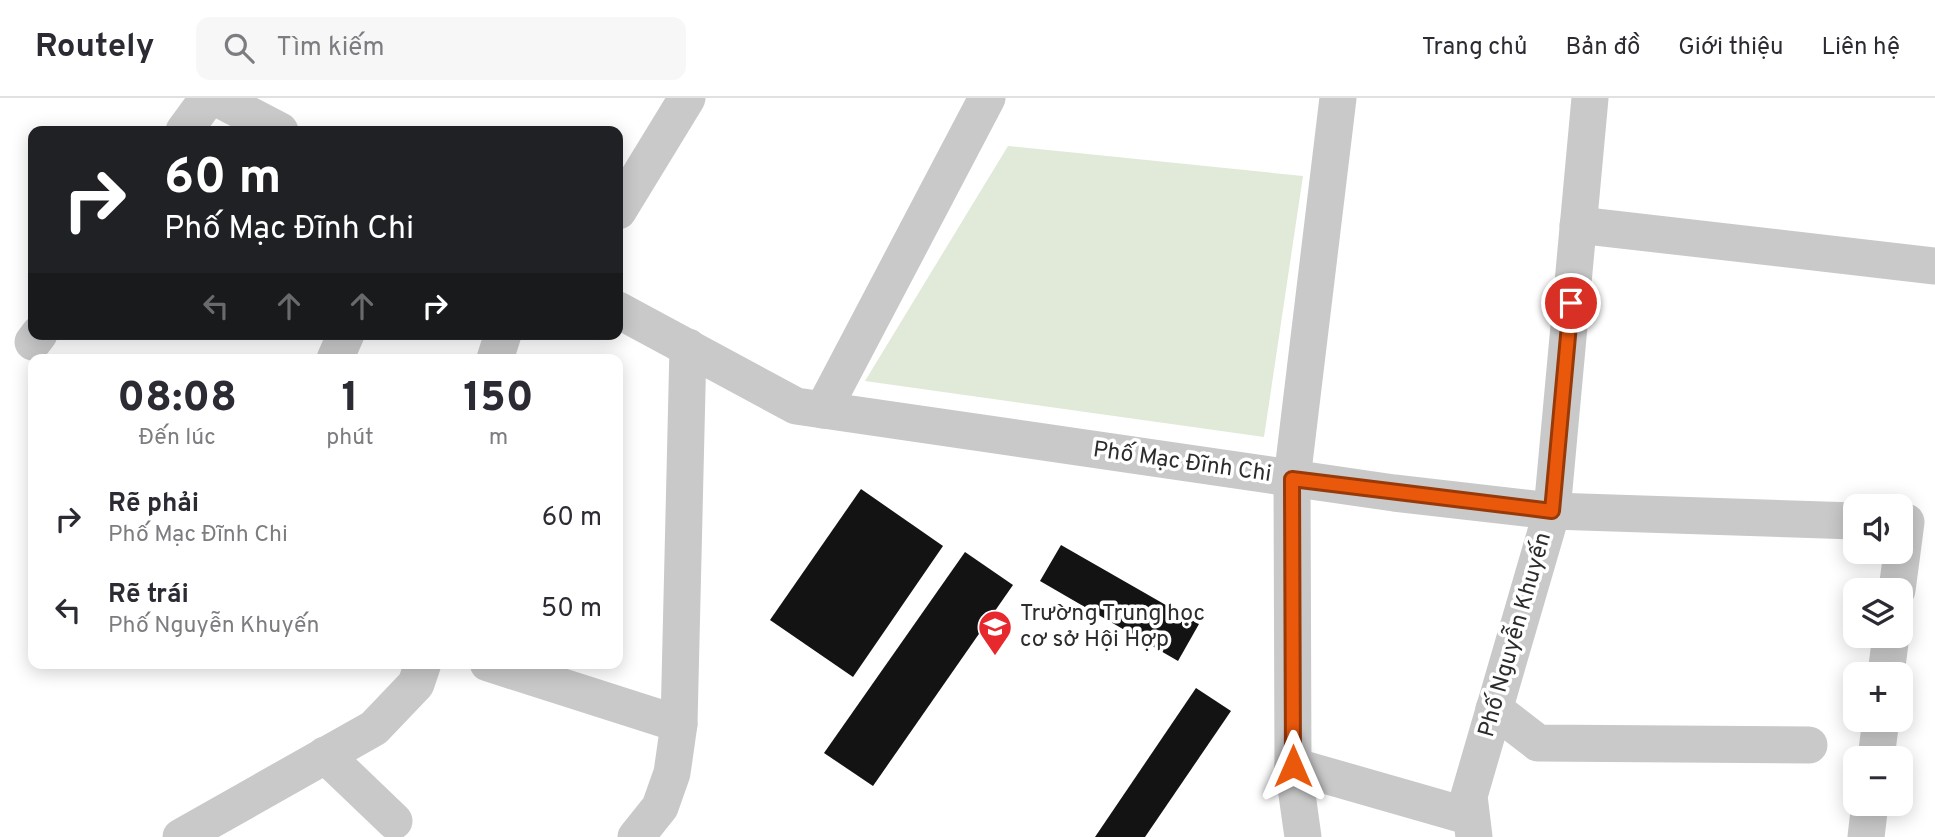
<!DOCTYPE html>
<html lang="vi">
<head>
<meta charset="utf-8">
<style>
	body { margin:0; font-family:Overpass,sans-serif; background:#f7f7f7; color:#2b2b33; height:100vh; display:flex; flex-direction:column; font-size:26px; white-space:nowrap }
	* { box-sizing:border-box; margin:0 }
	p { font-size:23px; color:#7c7c81 }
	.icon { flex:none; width:38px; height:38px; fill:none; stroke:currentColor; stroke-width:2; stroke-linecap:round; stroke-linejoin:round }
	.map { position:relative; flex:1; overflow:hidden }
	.side { position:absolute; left:28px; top:256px; width:595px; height:315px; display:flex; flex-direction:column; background:#fff; border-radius:14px; box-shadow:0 4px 18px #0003 }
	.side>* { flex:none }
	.top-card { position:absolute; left:28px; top:28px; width:595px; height:214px; border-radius:14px; box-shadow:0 4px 18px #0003; background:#202124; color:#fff; overflow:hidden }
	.tools { position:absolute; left:1843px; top:396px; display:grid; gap:14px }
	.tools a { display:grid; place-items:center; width:70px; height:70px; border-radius:14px; background:#fff; box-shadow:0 4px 18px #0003; font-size:35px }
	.pin { position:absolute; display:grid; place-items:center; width:60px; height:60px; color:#fff; margin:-30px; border:4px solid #fff; border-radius:50%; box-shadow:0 2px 7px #0007 }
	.me { position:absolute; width:77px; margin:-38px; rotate:0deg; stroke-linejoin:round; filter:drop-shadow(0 0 5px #0008) }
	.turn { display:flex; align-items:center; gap:24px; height:147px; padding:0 21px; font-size:32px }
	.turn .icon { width:91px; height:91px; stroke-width:2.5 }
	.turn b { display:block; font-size:49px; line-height:60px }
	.lanes { display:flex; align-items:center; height:66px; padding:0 21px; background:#0003; justify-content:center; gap:35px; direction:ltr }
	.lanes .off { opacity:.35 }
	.eta { display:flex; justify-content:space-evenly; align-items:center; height:119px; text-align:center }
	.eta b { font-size:42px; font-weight:800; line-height:49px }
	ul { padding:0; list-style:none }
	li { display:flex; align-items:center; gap:21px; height:91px; padding:0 21px }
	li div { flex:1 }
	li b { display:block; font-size:26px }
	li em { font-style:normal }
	header { display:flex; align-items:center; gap:42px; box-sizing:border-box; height:98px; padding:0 35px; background:#fff; border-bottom:2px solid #e1e1e2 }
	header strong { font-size:33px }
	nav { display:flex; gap:38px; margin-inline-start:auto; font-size:24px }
	.search { width:490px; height:63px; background:#f7f7f7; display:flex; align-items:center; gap:18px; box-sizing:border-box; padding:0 24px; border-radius:14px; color:#7c7c81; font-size:26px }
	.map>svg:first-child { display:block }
</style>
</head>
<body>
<header>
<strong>Routely</strong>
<div class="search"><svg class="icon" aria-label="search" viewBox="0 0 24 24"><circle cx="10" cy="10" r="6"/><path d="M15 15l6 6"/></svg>Tìm kiếm</div>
<nav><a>Trang chủ</a><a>Bản đồ</a><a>Giới thiệu</a><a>Liên hệ</a></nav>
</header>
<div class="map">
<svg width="1935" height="739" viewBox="0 0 1935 739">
	<rect width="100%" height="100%" fill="#fff"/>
	<path fill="#e1ead8" d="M1008 48 1303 78 1264 339 865 283Z"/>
	<g fill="#131313">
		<path d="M861 391 943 448 853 579 770 522Z"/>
		<path d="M1061 447 1199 526 1178 563 1040 483Z"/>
		<path d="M965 454 1013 487 873 688 824 655Z"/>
		<path d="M1196 590 1231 613 1145 739H1095Z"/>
	</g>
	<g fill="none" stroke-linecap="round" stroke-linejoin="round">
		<g stroke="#c9c9c9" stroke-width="37">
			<path d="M217 0 280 33"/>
			<path d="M184 33 208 0"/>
			<path d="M618 113 687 0"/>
			<path d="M1578 127 1935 168"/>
			<path d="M618 212 796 308 1394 395 1552 413 1855 423"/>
			<path d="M33 244 39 236"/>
			<path d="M335 261 346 236"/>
			<path d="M495 261 503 236"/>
			<path d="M823 312 987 0"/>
			<path d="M1897 492 1906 424"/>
			<path d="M488 565 679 626"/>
			<path d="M1886 576 1891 537"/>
			<path d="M1494 611 1538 645 1809 647"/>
			<path d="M325 657 394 723"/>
			<path d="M1876 660 1881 621"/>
			<path d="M1293 668 1471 719"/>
			<path d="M181 739 374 630 416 586 423 565"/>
			<path d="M636 739 660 709 672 675 679 626 688 249"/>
			<path d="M1303 739 1293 668 1292 381 1338 0"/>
			<path d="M1474 739 1469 698 1552 413 1590 0"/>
			<path d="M1866 739 1870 705"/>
		</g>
	</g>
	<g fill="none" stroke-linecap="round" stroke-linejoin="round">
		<g stroke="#983908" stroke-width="18">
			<path id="route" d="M1293 668 1292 381 1552 413 1571 205"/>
		</g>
		<use href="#route" stroke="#ea580c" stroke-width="12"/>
	</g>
	<defs>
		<g id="school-pin" transform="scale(1.75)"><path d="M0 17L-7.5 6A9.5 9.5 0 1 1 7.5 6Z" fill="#e7292e" stroke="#fff"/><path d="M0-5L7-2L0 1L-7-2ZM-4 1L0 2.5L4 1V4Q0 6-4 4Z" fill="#fff"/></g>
	</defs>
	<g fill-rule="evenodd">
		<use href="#school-pin" x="995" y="529"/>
	</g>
	<g text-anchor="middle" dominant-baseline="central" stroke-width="7" stroke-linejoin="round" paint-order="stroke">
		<g font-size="23" fill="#2c2c2c" stroke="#fff">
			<text transform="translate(1182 365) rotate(8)">Phố Mạc Đĩnh Chi</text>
			<text transform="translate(1516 537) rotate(-74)">Phố Nguyễn Khuyến</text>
		</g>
		<g font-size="23" fill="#2c2c2c" stroke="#fff" text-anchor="start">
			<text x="1020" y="516">Trường Trung học<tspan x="1020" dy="26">cơ sở Hội Hợp</tspan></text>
		</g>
	</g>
</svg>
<div class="tools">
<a><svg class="icon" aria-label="sound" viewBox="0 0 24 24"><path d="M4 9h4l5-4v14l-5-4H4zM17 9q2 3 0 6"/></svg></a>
<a><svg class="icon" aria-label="layers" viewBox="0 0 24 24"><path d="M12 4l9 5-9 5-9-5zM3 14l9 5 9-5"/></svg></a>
<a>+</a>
<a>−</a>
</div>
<div class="pin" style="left:1571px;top:205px;background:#d93025"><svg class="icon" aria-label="arrive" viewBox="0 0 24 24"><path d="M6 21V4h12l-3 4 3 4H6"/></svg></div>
<svg class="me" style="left:1293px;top:668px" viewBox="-20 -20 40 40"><path d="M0-17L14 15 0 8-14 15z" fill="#ea580c" stroke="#fff" stroke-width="4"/></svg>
<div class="top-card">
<div class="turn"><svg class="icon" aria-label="right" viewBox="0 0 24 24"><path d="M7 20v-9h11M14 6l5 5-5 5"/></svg><div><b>60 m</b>Phố Mạc Đĩnh Chi</div></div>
<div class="lanes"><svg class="icon off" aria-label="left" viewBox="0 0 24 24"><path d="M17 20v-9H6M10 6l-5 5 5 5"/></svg><svg class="icon off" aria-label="ahead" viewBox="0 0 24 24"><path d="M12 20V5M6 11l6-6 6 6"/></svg><svg class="icon off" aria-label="ahead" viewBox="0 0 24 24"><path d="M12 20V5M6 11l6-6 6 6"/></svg><svg class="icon" aria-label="right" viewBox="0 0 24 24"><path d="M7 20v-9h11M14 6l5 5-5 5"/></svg></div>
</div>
<section class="side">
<div class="eta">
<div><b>08:08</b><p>Đến lúc</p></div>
<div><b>1</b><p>phút</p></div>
<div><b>150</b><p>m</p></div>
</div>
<ul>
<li><svg class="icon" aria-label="right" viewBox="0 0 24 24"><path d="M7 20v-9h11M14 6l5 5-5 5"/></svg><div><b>Rẽ phải</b><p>Phố Mạc Đĩnh Chi</p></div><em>60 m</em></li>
<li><svg class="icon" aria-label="left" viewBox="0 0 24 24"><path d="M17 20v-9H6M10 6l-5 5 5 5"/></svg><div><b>Rẽ trái</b><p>Phố Nguyễn Khuyến</p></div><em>50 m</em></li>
</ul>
</section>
</div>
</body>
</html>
